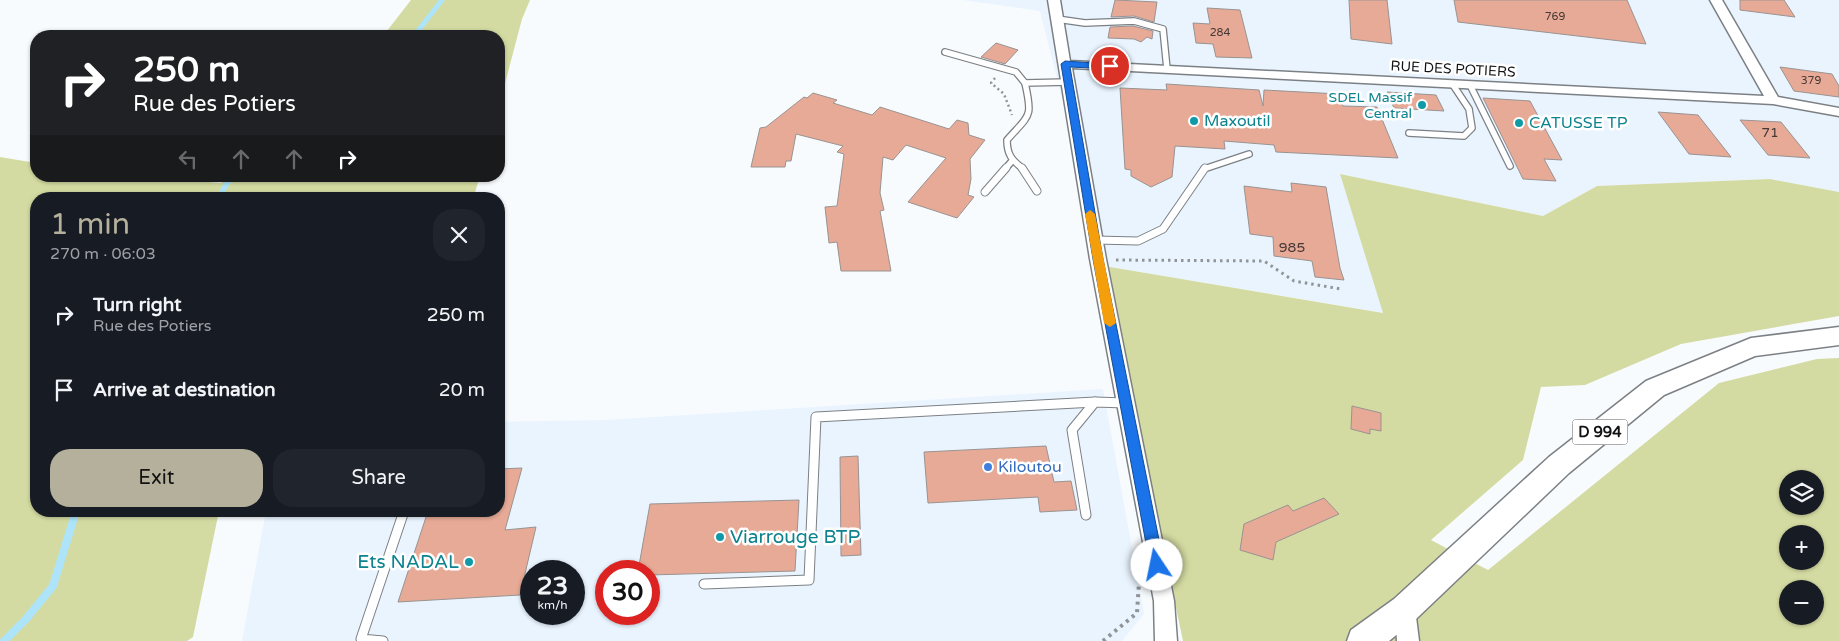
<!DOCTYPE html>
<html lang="en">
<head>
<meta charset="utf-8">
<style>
	body { margin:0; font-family:"Varela Round",sans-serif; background:#20242c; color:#f1f3f6; height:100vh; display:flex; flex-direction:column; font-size:19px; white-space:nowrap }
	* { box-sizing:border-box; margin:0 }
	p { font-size:16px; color:#9ea1a6 }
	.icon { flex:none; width:28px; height:28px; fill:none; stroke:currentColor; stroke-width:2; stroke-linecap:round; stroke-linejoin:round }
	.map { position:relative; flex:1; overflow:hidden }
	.sheet { position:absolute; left:30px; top:192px; width:475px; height:325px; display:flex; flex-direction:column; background:#171b24; border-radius:20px; box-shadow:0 1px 4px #0004 }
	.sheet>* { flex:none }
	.hud { position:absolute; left:30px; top:30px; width:475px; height:152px; border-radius:20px; box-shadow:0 1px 4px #0004; background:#202124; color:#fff; overflow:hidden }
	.buttons { position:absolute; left:1779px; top:470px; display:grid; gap:10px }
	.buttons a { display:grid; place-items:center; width:45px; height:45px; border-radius:50%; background:#171b24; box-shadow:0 1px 4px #0004; font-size:25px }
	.speed { position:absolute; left:520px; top:560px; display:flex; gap:10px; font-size:25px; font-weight:700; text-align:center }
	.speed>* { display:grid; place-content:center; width:65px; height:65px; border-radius:50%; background:#171b24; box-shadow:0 1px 4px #0004; line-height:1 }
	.speed small { font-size:12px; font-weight:400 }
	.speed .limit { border:8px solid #d22; background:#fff; color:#111 }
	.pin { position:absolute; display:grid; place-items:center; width:42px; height:42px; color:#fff; margin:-21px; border:2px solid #fff; border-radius:50%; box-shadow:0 1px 5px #0007 }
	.me { position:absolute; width:55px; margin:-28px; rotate:349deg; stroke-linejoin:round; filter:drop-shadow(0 0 4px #0008) }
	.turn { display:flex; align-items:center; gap:18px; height:105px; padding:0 20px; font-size:22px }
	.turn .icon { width:65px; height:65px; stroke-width:2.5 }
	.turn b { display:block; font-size:35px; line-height:42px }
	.lanes { display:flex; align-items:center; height:48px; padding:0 20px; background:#0003; justify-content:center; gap:25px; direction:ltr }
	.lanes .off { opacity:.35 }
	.round { display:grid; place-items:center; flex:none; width:52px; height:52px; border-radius:20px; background:#20242c }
	.head { display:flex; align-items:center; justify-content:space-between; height:85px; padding:0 20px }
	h1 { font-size:30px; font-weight:600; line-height:38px; color:#b5b09b }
	.button { display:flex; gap:10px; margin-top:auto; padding:10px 20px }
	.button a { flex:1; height:58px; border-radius:20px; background:#b5b09b; color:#111; font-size:20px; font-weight:600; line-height:58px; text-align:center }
	.button a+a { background:#20242c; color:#f1f3f6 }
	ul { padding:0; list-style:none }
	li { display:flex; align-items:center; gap:15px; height:75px; padding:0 20px }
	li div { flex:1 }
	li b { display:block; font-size:19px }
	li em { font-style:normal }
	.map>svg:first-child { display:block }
</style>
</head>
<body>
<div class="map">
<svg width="1839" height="641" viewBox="0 0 1839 641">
	<rect width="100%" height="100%" fill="#f8fbfe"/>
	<g fill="#e9f4ff" fill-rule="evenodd">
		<path d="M963 0H1839V192L1770 179 1597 186 1543 216 1340 174 1384 313 1104 266 1040 11Z"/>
		<path d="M1103 389 1144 614 1122 641H242L266 511H499V422L606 420ZM531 571H574V614H531ZM606 571H649V614H606Z"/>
	</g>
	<g fill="#d4dba2" fill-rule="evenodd">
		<path d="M411 0H530L522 19 499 106V36H383Z"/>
		<path d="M0 157 36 163V176H134L221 183 228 176H480L473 199H36V511H219L193 637 187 641H0Z"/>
		<path d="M1340 174 1543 216 1597 186 1770 179 1839 192V316L1681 344 1585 385 1541 387 1523 460 1431 540 1488 570 1719 383 1817 359 1839 358V641H1183L1104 266 1383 313ZM1788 479H1815V506H1788ZM1788 534H1815V561H1788ZM1788 589H1815V616H1788Z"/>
	</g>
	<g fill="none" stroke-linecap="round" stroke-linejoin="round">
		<path stroke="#aee4f9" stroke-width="5" d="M414 36 442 0"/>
		<path stroke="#aee4f9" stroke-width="5.5" d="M218 199 227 183 235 176"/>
		<path stroke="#aee4f9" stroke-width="8" d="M4 641 26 619 53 586 76 511"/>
	</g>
	<g fill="#e7aa97" stroke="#999391">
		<path d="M1115 0 1157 2 1154 22 1134 16 1111 17Z"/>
		<path d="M1349 0H1387L1392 44 1351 39Z"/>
		<path d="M1454 0H1627L1646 44 1458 22Z"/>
		<path d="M1740 0H1784L1795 17 1740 10Z"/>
		<path d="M1207 8 1240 10 1252 58 1216 57 1213 44 1196 43 1193 23 1210 24Z"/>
		<path d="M1133 26 1153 31 1152 39 1147 37 1141 42 1134 39 1108 38 1110 27Z"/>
		<path d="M996 43 1018 50 1005 64 981 57Z"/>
		<path d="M1780 67 1832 74 1839 86V97L1794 91Z"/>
		<path d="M1166 84 1259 90 1263 106 1264 90 1339 94 1343 106 1377 107 1398 158 1276 152 1274 145 1224 141 1225 149 1175 146 1172 177 1151 187 1131 176V170L1125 169 1120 88 1167 90Z"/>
		<path d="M1387 92 1436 95 1444 111 1394 108Z"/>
		<path d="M813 93 837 100 833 103 872 115 880 107 949 129 957 120 968 123 969 135 985 140 970 159 971 179 968 195 974 197 957 218 908 202 946 158 906 145 893 160 883 157 880 193 884 210 880 211 891 271H841L837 242 829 243 825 207 837 206 844 154 837 152 843 146 796 134 791 161H786L785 167H751L760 128 766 127 804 97 807 98Z"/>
		<path d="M1483 98 1530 101 1562 160 1544 159 1556 181 1523 179Z"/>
		<path d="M1658 112 1698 115 1731 157 1689 154Z"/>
		<path d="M1740 120 1781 122 1810 158 1768 155Z"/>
		<path d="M1291 183 1326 187 1340 268 1344 280 1315 277 1312 261 1274 256 1273 237 1250 234 1244 186 1292 192Z"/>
		<path d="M1352 406 1381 413V431L1370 429V434L1351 429Z"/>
		<path d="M1046 446 1054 482 1071 481 1077 510 1040 512 1038 497 928 503 924 452Z"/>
		<path d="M858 456 861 555 841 556 840 457Z"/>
		<path d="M522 468 505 530 536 527 520 595 398 602 428 511H499V469Z"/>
		<path d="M1324 498 1339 514 1276 542 1273 560 1240 550 1244 524 1288 505 1293 511Z"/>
		<path d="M799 500 795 571 649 575V571H638L650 504Z"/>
	</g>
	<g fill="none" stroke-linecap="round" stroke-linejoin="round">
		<g stroke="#7c8084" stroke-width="8">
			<g id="lane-far2">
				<path d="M1057 19 1085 23 1134 21 1163 29 1167 69"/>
				<path d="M945 52 1016 72 1025 83"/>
				<path d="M1470 85 1510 166"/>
				<path d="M1409 133 1464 136 1472 128 1469 109 1453 85"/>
				<path d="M1005 169 1012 161"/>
				<path d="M1023 169C1012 160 1007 155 1007 140 1030 114 1033 118 1025 83L1068 82"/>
				<path d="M1204 169 1249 154"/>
			</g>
		</g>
		<g stroke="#7c8084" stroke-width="9">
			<g id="lane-far1">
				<path d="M1022 168 1037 191"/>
				<path d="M985 192 1006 168"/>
				<path d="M1095 240 1138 241 1163 229 1205 168"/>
			</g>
		</g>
		<g stroke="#7c8084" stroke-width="11">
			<g id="lane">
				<path d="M1086 515 1072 430 1095 402 1125 403"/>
				<path d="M704 584 809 580 816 417 1095 402"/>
				<path d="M383 641 361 639 404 511"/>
			</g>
		</g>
		<g stroke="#7c8084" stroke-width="3">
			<g id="street">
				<path d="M1048 0H1060L1070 61 1764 96 1710 0H1722L1778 97 1839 108V116L1773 104 1072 68 1106 259 1174 601 1177 641H1155L1154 601 1090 259Z"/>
				<path d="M1405 599 1412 602 1415 609 1419 641H1397L1395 609 1398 602Z"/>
			</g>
		</g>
		<g stroke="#7c8084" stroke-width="3">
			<path id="primary" d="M1839 327V345L1755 356 1664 395 1569 473 1416 619 1389 641H1347L1351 630 1394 599 1549 457 1646 381 1751 338Z"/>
		</g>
		<path stroke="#919496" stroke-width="2.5" stroke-dasharray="2 3" stroke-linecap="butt" d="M995 78 991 83 1004 94 1012 115"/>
		<path stroke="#919496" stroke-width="3" stroke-dasharray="2.5 4" stroke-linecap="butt" d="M1116 260 1264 261 1294 281 1341 289"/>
		<path stroke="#919496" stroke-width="4" stroke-dasharray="3 4.5" stroke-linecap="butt" d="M1103 641 1137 613 1139 582"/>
		<use href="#lane-far2" stroke="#fff" stroke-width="5.5"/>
		<use href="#lane-far1" stroke="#fff" stroke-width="7"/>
		<use href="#lane" stroke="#fff" stroke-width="9"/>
		<use href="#street" fill="#fff" fill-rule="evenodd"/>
		<use href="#primary" fill="#fff" fill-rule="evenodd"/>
	</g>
	<path fill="#1a73e8" stroke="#114b97" d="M1065 61 1110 64 1114 66 1110 69 1070 67 1103 259 1164 565 1162 570 1157 572 1152 570 1150 565 1093 259 1061 64Z"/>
	<path fill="#f59e0b" d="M1090 210 1095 214 1116 323 1110 327 1104 323 1085 214Z"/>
	<g fill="#0f9aa8" stroke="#fff" stroke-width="2">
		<circle cx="1422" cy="105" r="5"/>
		<circle cx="1194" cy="121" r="5"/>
		<circle cx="1519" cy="123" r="5"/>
		<circle cx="720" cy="537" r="5"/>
		<circle cx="469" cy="562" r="5"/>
	</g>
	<circle fill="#3f7fe0" stroke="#fff" stroke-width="2" cx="988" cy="467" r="5"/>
	<g text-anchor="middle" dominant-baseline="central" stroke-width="5" stroke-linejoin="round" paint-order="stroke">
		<g font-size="11" fill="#463835">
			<text x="1555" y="16">769</text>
			<text x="1220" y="32">284</text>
			<text x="1811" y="80">379</text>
		</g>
		<g font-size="14" fill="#111214" stroke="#fff">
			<text transform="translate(1453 69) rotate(3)">RUE DES POTIERS</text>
		</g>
		<g font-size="14" fill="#0d838f" stroke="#fff" text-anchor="end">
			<text x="1412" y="97">SDEL Massif<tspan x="1412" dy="16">Central</tspan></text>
		</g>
		<g font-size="14" fill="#463835">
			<text x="1770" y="132">71</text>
			<text x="1292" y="247">985</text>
		</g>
		<rect fill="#fff" stroke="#58595a" stroke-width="1" x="1572.5" y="419.5" width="55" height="25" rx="4"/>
		<g font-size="15" font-weight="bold" fill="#111214">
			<text x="1600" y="432">D 994</text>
		</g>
		<g font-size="16" fill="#0d838f" stroke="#fff" text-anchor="start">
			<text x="1204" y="121">Maxoutil</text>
			<text x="1529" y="123">CATUSSE TP</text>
		</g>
		<g font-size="16" fill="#366cbe" stroke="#fff" text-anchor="start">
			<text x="998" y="467">Kiloutou</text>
		</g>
		<g font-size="19" fill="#0d838f" stroke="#fff" text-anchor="start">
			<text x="730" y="537">Viarrouge BTP</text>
			<text x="459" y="562" text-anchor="end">Ets NADAL</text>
		</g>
	</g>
</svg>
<div class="buttons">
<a><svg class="icon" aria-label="layers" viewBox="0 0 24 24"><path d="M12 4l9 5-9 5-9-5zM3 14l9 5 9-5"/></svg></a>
<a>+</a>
<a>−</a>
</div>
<div class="speed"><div>23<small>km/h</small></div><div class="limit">30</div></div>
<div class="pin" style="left:1110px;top:66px;background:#d93025"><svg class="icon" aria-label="arrive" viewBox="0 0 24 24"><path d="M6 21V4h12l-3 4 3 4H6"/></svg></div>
<svg class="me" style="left:1157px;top:565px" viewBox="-20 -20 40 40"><circle r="19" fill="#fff"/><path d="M0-13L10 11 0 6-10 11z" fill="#1a73e8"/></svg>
<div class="hud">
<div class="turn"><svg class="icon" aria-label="right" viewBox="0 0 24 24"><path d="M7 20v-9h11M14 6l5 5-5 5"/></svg><div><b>250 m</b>Rue des Potiers</div></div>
<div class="lanes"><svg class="icon off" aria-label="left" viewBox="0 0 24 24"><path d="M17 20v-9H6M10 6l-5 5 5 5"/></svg><svg class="icon off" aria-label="ahead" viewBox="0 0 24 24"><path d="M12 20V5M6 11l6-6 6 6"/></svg><svg class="icon off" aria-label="ahead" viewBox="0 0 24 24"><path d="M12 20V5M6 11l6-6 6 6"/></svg><svg class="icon" aria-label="right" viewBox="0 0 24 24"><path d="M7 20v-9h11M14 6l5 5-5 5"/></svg></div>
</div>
<section class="sheet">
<div class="head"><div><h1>1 min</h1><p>270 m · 06:03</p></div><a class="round"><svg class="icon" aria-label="close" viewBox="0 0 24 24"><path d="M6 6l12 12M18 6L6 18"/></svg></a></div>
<ul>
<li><svg class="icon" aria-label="right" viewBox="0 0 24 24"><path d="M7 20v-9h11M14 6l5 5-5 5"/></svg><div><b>Turn right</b><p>Rue des Potiers</p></div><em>250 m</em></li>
<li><svg class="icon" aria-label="arrive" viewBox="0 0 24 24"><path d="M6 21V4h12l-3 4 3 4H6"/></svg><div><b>Arrive at destination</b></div><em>20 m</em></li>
</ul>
<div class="button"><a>Exit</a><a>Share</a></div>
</section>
</div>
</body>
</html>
